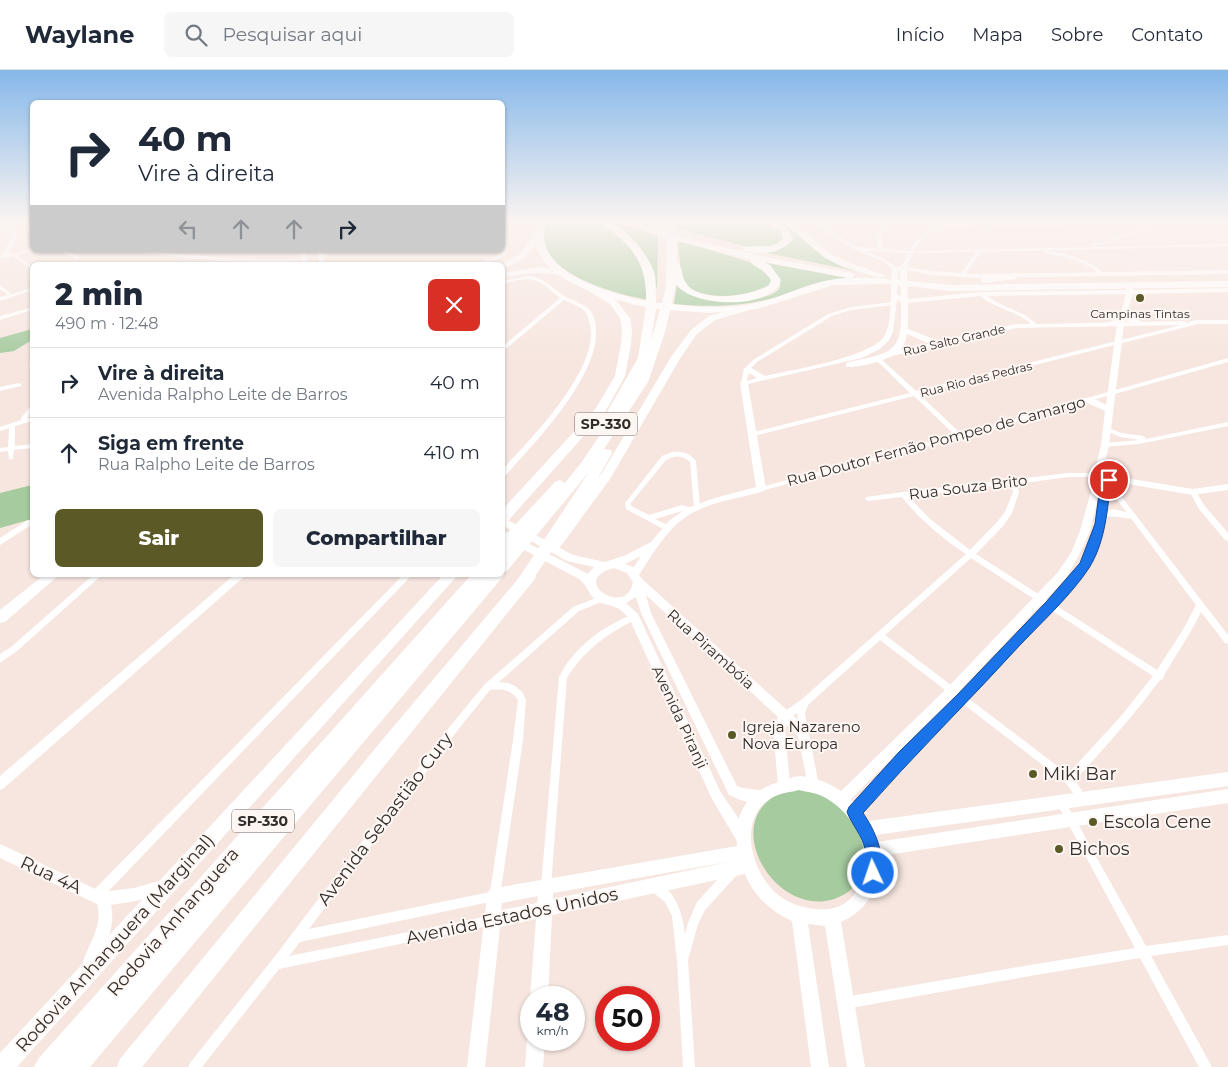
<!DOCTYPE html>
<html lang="pt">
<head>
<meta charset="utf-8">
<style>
	body { margin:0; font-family:Montserrat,sans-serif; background:#f6f6f7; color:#1f2937; height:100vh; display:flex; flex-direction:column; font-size:19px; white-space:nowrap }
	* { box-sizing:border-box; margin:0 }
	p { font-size:16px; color:#747a83 }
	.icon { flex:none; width:28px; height:28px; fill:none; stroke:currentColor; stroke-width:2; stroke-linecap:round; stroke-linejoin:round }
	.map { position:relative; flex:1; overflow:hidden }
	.side { position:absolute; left:30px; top:192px; width:475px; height:315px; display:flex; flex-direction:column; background:#fff; border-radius:8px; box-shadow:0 1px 4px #0004 }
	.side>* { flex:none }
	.top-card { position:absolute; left:30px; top:30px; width:475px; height:152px; border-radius:8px; box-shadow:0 1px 4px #0004; background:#fff; color:#1f2937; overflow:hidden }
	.speed { position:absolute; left:520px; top:916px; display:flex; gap:10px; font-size:25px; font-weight:700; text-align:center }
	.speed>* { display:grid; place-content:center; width:65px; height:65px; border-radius:50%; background:#fff; box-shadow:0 1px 4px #0004; line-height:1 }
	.speed small { font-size:12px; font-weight:400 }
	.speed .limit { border:8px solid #d22; background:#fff; color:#111 }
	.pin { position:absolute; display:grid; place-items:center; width:42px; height:42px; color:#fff; margin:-21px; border:2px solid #fff; border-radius:50%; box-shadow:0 1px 5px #0007 }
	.me { position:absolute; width:55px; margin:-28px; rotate:357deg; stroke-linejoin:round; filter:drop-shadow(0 0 4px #0008) }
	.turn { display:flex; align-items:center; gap:18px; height:105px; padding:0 25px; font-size:22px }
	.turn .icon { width:65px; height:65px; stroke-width:2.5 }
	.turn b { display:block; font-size:35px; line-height:42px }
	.lanes { display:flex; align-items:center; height:48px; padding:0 25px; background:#0003; justify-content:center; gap:25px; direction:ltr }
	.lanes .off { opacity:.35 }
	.round { display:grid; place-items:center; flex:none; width:52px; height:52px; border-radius:8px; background:#f6f6f7 }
	.summary { display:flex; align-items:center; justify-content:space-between; height:85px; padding:0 25px }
	h1 { font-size:30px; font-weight:800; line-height:38px }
	.action { display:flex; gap:10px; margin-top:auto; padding:10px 25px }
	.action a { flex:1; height:58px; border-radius:8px; background:#5b5925; color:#fff; font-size:20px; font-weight:800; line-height:58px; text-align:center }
	.action a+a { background:#f6f6f7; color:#1f2937 }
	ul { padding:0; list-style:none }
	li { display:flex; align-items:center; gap:15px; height:70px; padding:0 25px; border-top:1px solid #e0e1e3 }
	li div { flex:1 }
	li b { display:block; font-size:19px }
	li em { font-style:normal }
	header { display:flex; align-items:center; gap:30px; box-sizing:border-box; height:70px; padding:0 25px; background:#fff; border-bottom:1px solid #e0e1e3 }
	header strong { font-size:24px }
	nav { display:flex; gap:28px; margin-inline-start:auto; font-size:18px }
	.search { width:350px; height:45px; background:#f6f6f7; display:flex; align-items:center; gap:12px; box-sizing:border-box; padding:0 18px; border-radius:8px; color:#747a83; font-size:19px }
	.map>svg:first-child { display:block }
</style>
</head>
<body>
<header>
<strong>Waylane</strong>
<div class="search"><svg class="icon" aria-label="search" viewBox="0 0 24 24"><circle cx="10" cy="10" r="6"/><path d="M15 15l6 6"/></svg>Pesquisar aqui</div>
<nav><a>Início</a><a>Mapa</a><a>Sobre</a><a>Contato</a></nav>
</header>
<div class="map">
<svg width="1228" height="997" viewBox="0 0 1228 997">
	<rect width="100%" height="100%" fill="#f7e6e0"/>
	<g fill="#a6cb9f">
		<path d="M547 152H602L612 159 627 173 644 198 650 230C617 225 525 201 547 152Z"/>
		<path d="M610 152H618L658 165 657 220C656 216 656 209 655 204 650 189 623 161 610 152Z"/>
		<path d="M676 152H769L778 157 786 167 776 176 752 178 677 159Z"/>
		<path d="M774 152H782L856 201 762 182C773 180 785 180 791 170L789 162Z"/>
		<path d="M678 170 759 195 774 207 766 221C737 225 716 231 688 218L681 204Z"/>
		<path d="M762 192 847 208C822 211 798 222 773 228 742 237 706 237 674 234L677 213C683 217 692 226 700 227 711 229 751 229 762 227 792 222 780 203 762 192Z"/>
		<path d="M32 259V270L14 281 0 283V268Z"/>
		<path d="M32 415V449L0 458V423Z"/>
		<path d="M796 718C813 719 831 726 845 738 849 741 851 749 854 754 857 759 861 765 864 770 871 788 862 814 845 824 778 863 705 738 796 718Z"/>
	</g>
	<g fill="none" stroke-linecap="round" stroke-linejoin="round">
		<g fill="#fff" fill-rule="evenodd">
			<path d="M16 152H20L9 159 18 164 8 184 32 179V180H34V181L16 185 32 196V199L12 186 4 188H0V186L2 185 13 165 0 159V156L5 158Z"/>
			<path d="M506 152H510L507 161 508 183C497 191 483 195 470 195L496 187 504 182 503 161Z"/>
			<path d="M813 152H817L855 176 878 179C876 168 876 160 883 152H887C880 161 881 169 883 179L910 181C916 168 924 160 938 156L1097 152H1132L1130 153 938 158C926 162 920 170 914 181L1228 174V176L981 182 963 207H961L959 206 976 182 913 183 908 194 906 195 904 194 908 183 866 181 889 191V192L887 193 852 178Z"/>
			<path d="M1161 152H1166L1096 176 1092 175Z"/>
			<path d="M57 180H63L81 188 77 189Z"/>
			<path d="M129 180H143C197 186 250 192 304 189L306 190 304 191C246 196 189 188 131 181Z"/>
			<path d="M1043 181C1062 181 1092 190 1104 204L1100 205C1086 190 1063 187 1043 183Z"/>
			<path d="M529 206C544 207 555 221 568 228 577 232 589 236 593 245 613 293 534 374 504 407H502V400C530 370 600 299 590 255 589 252 588 247 587 244 582 237 571 233 564 230L502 282V277L560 228C552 222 544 213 534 210 524 207 512 212 502 214V211Z"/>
			<path d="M0 215 12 224 32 218V220L0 231V227L8 225 0 219Z"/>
			<path d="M981 222 996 232 1025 245 1037 254 1184 251 1186 253 1195 250H1228V254H1198L919 324 961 364 1228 288V292L962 367 761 421H759L758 419 761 417 955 365 914 326 754 366 751 364 754 362 910 323 875 289V287H879L916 321 1181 255 1016 258 892 286 889 284 892 282 1016 254H1031C1016 240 993 239 978 224Z"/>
			<path d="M893 232 895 233V235L851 240 832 246 757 292 750 299 746 314 744 315 741 313 744 299 753 290 828 244 851 237Z"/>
			<path d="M30 238H32V240L0 250V246Z"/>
			<path d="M32 294V299L29 297 30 295Z"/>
			<path d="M19 313 21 314V316L0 321V317Z"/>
			<path d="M32 336V341L27 349 32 347V351L15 356V376L32 374V378L14 380 13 389H9L8 381 0 382V378L8 377 9 358 0 361V357L21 350V348L30 337Z"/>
			<path d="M1228 352V356L1139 374 1105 377 1102 375 1105 373 1140 370 1120 367 1105 360 1104 359 1107 357 1121 363 1143 366 1145 367 1146 369Z"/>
			<path d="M672 382C682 381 690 383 696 391L700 438 699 440H695L694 438 690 392C682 385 675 385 666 390L631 433V436L649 445 682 435 693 438 694 440 693 442 691 443 682 441 655 449 670 456 671 458 670 460 667 461 626 439 625 433 662 386Z"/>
			<path d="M1069 403H1093L1096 405 1093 407H1069L1016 414 1019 422 1012 443 1004 455 976 484 1157 600 1184 558 1196 535 1106 415 1109 413H1111L1228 565V574L1225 573 1201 542 1190 563 1164 605 1163 609 1160 610C1134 645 1105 678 1075 710L1088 730 1086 733 1083 735 1080 733 1066 713 880 570 808 635 805 643 808 663 807 666 804 667 801 666 797 643 785 650 782 649 781 646 782 643 801 630 966 484C942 468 920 450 902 427L868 431 865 429 866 427 903 422ZM1010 414 1013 422 1005 442 998 451 970 480 930 449 909 427ZM971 488 1153 606 1121 646 1068 704 885 565Z"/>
			<path d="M1191 420H1195L1204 435 1228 463V471L1225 470 1199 439 1190 422Z"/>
			<path d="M28 450 31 451 32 453 31 455 0 475V468Z"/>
			<path d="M93 505H102L17 581 0 593V584L11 577Z"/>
			<path d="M403 505H412L100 830 96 831 92 830 91 826 92 822Z"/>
			<path d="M601 526 604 527 605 529 604 531 579 541 499 612 508 613 515 616 522 622 526 630 523 670 500 826 499 830 300 872 289 886 493 845 497 846 498 850 497 854 279 899 202 997H188L190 993 272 890 451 655 485 614 573 537ZM490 620C502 619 511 619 518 630L513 670 490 822 309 859 457 661Z"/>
			<path d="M634 544 637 545 638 547 637 549C609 562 583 581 567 608L551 816 550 820 546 821 542 820 541 816 559 607C573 578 604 555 634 544Z"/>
			<path d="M1062 729 1065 731 1146 876 1228 865V875L1151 886 1212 997H1199L1140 888 1036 905 845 939 841 937 839 933 841 929 845 927 1036 894 1135 878 1059 737 1057 734 1059 731Z"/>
			<path d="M733 796 737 797 738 801 737 805 705 840 698 854 688 890 695 997H683L677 891 672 846 665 832 650 820 649 816 650 812 654 811C676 820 682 842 685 864L688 853 697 832 729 797Z"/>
		</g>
		<g fill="#fff" fill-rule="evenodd">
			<path d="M300 180H306L308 195H302Z"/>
			<path d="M319 180H325L324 195H318Z"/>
			<path d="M887 190 896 197 901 196 903 193 905 192 908 194V197L932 201 978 204 1228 200V204L978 208 932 205 907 200 908 229 981 222 1126 220 1128 216 1130 215 1133 217V220L1228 218V222L1133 224 1127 244 1146 254 1142 256 1125 250 1124 255 1109 375 1102 404 1098 407 1094 404 1101 375 1105 341 1081 330 1085 328 1097 330 1106 335 1117 253 1105 257 1101 255 1115 250 1120 245 1126 224 981 226 908 233V259L939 271V275H933L907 264C906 269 904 275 901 279 893 290 859 298 846 297V293C892 282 903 286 901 232L897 230 893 262 889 270 880 279 862 288 748 314 766 419 764 421C741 428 715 431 694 442 669 455 654 482 639 505L642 509 808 659 819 716 817 720 813 722 809 720 798 666 787 655 785 659 790 715 788 719 784 721 780 719 778 715 773 659 778 647 646 525 651 543 737 716C746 720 756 718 765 722L766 726 765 730C752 736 740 730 729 725L641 543 636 527 626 533 638 544 720 721 747 761 749 766 747 771 742 773 737 771 712 729 630 550C626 545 621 539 615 537 609 534 602 535 596 530 589 525 587 515 579 509L502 468V460L588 504 594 497 567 491 502 455V447L573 485 605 492 626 485 651 472 670 450 687 438 715 428 756 417 740 313 757 308 743 299 747 297H750L765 306C791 300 874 287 885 265 893 248 890 218 892 199L884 192ZM900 200V203L901 226 897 224 898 201ZM641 486 634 497 625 494ZM614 498 627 503 633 512C627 549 567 510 614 498Z"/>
			<path d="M1107 405 1193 419 1228 414V420L1193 425 1104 410 1103 408Z"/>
			<path d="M1097 411 1100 412 1101 414 1107 413 1112 416 1109 418 1108 440 1114 439 1134 444 1136 446 1134 448C1125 450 1117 445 1107 447 1101 475 1090 497 1071 519L859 747 854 748 849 747 848 742 849 737 1046 533 1073 504 1085 486 1092 468 1098 447 1100 420 1090 461 1080 483 1066 508 956 625 846 734 841 736 836 734 835 730 836 726 948 617 1058 502 1071 483 1080 461 1093 414Z"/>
			<path d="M234 505H246L4 718 0 720V706Z"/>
			<path d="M0 774 102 822 134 818 162 810 167 812 169 817 167 822C149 829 130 832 111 835 116 857 105 877 95 896L90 898 85 896 83 891C90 872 103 855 97 834L0 788Z"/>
		</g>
		<g fill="#fff" fill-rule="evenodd">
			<path d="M1228 702V716L875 765 877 772 1228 719V733L880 786C880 816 869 840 841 852L865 997H847L825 856 808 854 829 997H811L792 851C771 842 753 825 745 804L552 845 548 928H531V930L530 928 536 849 500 857 485 997H467L487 826 489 820 495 818 737 776C734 741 749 720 782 711 788 709 795 706 801 706 830 709 854 727 869 751ZM799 720C807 722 817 723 824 727 859 746 880 793 853 826 844 837 829 841 815 839 801 837 789 834 777 824 751 802 736 747 773 727 781 723 791 722 799 720ZM733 791 553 829V823ZM538 826 537 833 501 840 502 833Z"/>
			<path d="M531 963V970H545L543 997H525L527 970Z"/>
		</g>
		<g fill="#fff" fill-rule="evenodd">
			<path d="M536 160 543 162C533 181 524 192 502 198V195H499C523 184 523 183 536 160Z"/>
			<path d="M540 197 558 200 568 204 564 206C542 201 524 203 502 208V203Z"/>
			<path d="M44 505H59L5 552 0 553V540Z"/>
		</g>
		<g fill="#fff" fill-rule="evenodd">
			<path d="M1013 204 1016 205V209L984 213 980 210 984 207Z"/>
			<path d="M891 209 951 215 1228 211V217L951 221 888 214 886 212Z"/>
			<path d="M590 215 616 230 630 248 632 260 631 274 625 306 605 342 507 452 502 454V440L596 338 615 306 621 274 622 260 620 248 610 234 587 220 585 218Z"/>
			<path d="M750 234 753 235V239L715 250 697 264 681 287 610 409 558 480H548L546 476 548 472 602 403 671 287 691 260 709 246Z"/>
			<path d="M529 501 534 502 536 506 534 510 142 997H117L120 989 383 669 524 502Z"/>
			<path d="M443 505H458L17 997H0V983Z"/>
		</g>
		<g fill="#fff" fill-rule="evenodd">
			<path d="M538 152H546C530 203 610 223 646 231 647 206 640 186 622 170 616 163 607 159 601 152 620 150 645 180 652 197 656 209 656 221 656 233H662L666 217 667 168 623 154 622 152H633L666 162 665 152H673L676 165 684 168 765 187 853 203 855 205 851 208H885L890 211 885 214 833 215 757 239 709 243 670 240 665 262 648 312 604 379 611 380 612 383 587 428 526 520 521 522 516 520 513 516 516 512 589 402 507 501 502 503V486L505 484H502V469L555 412 560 410 565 413 581 393 613 346 607 342 638 288 646 237C607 229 519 207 538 152ZM677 171 752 190 750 192C760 201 762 197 771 210L769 215C751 226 700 235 686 213 681 207 684 197 677 193ZM764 192 849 208C818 208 793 223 764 231 735 239 701 238 672 234L676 214C692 238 773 240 781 210L770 195ZM656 239H660L651 271Z"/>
			<path d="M768 152C780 151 788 157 793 169 781 184 762 185 745 181L743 179C754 171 769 183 783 169L781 162Z"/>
			<path d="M782 152H791L795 154 831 184 850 193 885 205 883 207H877L843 197 825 188Z"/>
			<path d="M502 503 504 505 501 509 90 997H34L38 989 471 505H502Z"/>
		</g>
	</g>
	<linearGradient id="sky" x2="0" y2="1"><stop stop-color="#86b8ea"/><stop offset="0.52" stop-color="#fbf4f1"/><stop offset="1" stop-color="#fbf4f1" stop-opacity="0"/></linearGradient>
	<rect width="1228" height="291" fill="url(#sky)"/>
	<path fill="#1a73e8" stroke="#114b97" d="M1109 406 1112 407 1115 413 1110 418C1107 445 1104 474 1089 498 1072 524 1043 551 1021 574 969 631 914 685 863 743 875 760 887 787 879 808L873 810 868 808C864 799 867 789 865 779 862 765 852 755 847 742L849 737 899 682 958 624 1046 532 1080 493 1095 454 1100 416 1104 412 1105 407Z"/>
	<g fill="#5b5925" stroke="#fdf6f3" stroke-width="2">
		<circle cx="1140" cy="228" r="5"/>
		<circle cx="732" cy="665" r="5"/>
		<circle cx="1033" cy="704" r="5"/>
		<circle cx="1093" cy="752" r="5"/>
		<circle cx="1059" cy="779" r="5"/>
	</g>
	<g text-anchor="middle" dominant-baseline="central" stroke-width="4" stroke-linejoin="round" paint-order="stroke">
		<g font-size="12" fill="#332d2a" stroke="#fdf6f3">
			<text x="1140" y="243">Campinas Tintas</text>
		</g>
		<g font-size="12" fill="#332d2a" stroke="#fdf6f3">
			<text transform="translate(954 270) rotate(-13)">Rua Salto Grande</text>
			<text transform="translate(976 309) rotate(-14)">Rua Rio das Pedras</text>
		</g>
		<g fill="#fdf6f3" stroke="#706966" stroke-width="1">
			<rect x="575" y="342.5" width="62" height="23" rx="4"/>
			<rect x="232" y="739.5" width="62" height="23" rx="4"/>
		</g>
		<g font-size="14" font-weight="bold" fill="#332d2a">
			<text x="606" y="354">SP-330</text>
			<text x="263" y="751">SP-330</text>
		</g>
		<g font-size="15" fill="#332d2a" stroke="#fdf6f3">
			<text transform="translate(936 371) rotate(-15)">Rua Doutor Fernão Pompeo de Camargo</text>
			<text transform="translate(968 417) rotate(-7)">Rua Souza Brito</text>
			<text transform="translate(711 579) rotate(42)">Rua Pirambóia</text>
			<text transform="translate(680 647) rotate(65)">Avenida Piranji</text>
		</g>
		<g font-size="15" fill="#332d2a" stroke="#fdf6f3" text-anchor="start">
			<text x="742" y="656">Igreja Nazareno<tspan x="742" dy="17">Nova Europa</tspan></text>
		</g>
		<g font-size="18" fill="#332d2a" stroke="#fdf6f3" text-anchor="start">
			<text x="1043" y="704">Miki Bar</text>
			<text x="1103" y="752">Escola Cene</text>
			<text x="1069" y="779">Bichos</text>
		</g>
		<g font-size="18" fill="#332d2a" stroke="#fdf6f3">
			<text transform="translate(385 749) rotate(-53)">Avenida Sebastião Cury</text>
			<text transform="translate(51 805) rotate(25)">Rua 4A</text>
			<text transform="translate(512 846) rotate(-12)">Avenida Estados Unidos</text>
			<text transform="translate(173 852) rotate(-49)">Rodovia Anhanguera</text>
			<text transform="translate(115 873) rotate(-48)">Rodovia Anhanguera (Marginal)</text>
		</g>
	</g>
</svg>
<div class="speed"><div>48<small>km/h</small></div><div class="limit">50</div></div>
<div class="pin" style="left:1109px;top:410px;background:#d93025"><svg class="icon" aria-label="arrive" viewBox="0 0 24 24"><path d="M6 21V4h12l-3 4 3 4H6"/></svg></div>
<svg class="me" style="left:873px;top:803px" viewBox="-20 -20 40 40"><circle r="17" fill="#1a73e8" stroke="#fff" stroke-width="3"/><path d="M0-11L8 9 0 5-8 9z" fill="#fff"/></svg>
<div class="top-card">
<div class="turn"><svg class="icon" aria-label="right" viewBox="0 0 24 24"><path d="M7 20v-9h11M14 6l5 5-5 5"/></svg><div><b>40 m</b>Vire à direita</div></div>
<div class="lanes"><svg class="icon off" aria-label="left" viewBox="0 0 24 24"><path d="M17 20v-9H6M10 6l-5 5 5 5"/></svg><svg class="icon off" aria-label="ahead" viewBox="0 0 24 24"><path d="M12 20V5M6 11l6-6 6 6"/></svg><svg class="icon off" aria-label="ahead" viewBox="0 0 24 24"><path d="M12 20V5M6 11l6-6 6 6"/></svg><svg class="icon" aria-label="right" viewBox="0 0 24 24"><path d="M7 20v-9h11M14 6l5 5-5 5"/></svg></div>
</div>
<section class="side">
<div class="summary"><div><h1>2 min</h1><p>490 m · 12:48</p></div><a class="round" style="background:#d93025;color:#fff"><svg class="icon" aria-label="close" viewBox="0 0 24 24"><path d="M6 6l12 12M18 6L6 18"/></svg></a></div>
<ul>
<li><svg class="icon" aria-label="right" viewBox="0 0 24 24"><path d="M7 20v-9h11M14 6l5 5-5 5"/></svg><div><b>Vire à direita</b><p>Avenida Ralpho Leite de Barros</p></div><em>40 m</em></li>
<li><svg class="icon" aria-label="ahead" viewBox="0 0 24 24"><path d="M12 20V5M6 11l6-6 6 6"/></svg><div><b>Siga em frente</b><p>Rua Ralpho Leite de Barros</p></div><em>410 m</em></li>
</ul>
<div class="action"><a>Sair</a><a>Compartilhar</a></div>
</section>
</div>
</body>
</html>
